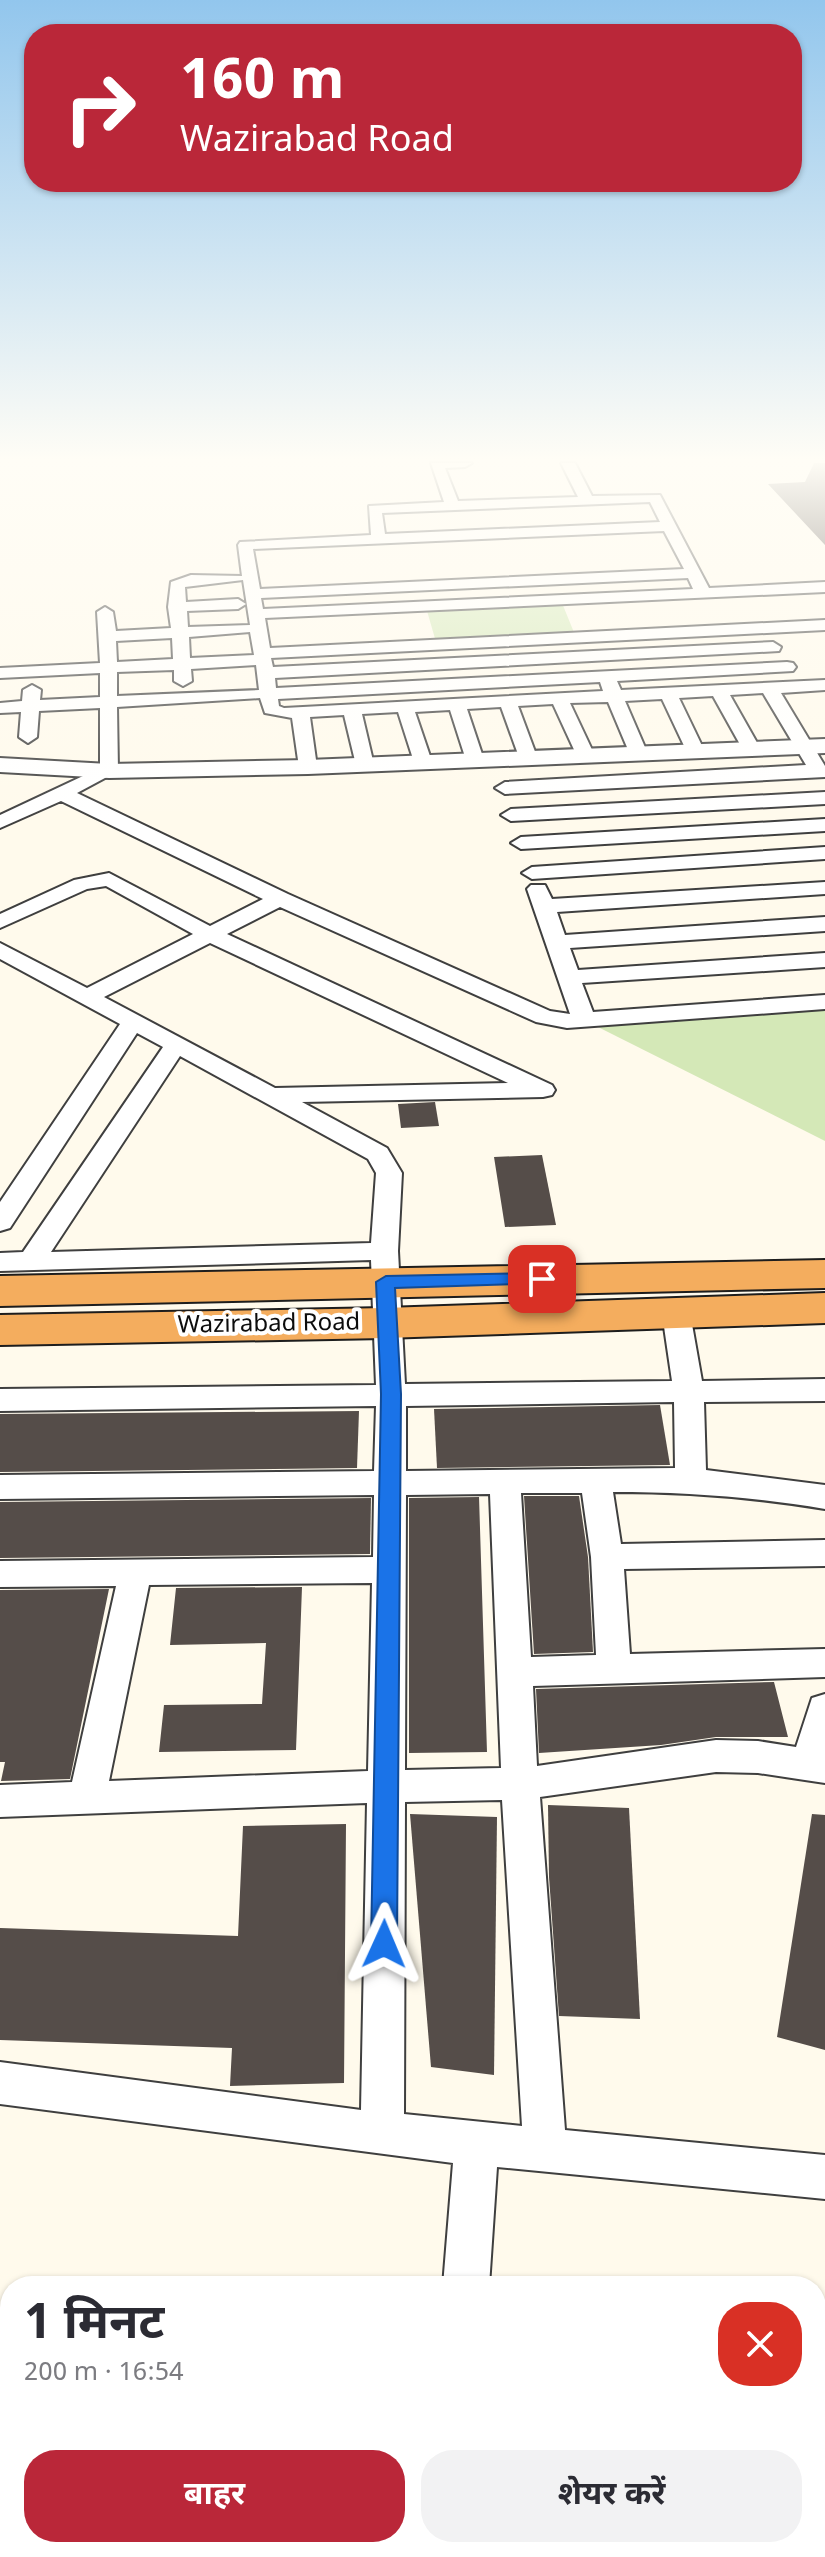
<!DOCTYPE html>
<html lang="hi">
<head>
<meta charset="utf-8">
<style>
	body { margin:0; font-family:Georgia,"Noto Sans Devanagari",serif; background:#f2f2f3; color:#2b2b33; height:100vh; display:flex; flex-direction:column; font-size:30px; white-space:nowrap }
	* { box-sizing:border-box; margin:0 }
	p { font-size:26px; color:#7c7c81 }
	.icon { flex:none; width:44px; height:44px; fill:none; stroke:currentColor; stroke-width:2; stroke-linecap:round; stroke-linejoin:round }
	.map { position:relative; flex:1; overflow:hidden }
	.panel { position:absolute; left:0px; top:2276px; width:826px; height:282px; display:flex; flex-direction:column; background:#fff; border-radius:32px 32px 0 0; box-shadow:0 2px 6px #0004 }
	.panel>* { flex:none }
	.banner { position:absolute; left:24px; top:24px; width:778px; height:168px; border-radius:32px; box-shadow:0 2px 6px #0004; background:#ba2739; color:#fff; overflow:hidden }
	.pin { position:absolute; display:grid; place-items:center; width:68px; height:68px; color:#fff; margin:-34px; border-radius:16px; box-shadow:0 4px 12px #0006 }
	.me { position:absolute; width:88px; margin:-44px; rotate:1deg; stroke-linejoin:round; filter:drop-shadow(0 0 6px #0008) }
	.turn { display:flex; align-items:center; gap:28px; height:168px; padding:0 24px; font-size:36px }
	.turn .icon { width:104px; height:104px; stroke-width:2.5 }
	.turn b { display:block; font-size:56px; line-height:68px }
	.round { display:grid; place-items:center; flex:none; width:84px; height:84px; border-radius:32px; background:#f2f2f3 }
	.overview { display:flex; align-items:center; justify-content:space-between; height:136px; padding:0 24px }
	h1 { font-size:48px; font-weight:700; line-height:60px }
	.action { display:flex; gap:16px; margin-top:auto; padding:16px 24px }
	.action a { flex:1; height:92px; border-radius:32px; background:#ba2739; color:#fff; font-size:32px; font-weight:700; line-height:92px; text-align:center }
	.action a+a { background:#f2f2f3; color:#2b2b33 }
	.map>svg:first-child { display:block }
</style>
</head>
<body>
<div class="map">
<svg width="825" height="2557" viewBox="0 0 825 2557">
	<rect width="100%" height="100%" fill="#fffaec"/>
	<g fill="#d4e8b7">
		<path d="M560 598 575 635 436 642 425 604Z"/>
		<path d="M825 1007V1141L584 1020Z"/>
	</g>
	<g fill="#554d49">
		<path d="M814 463H825V545L768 484 805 482Z"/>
		<path d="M435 1102 439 1126 401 1128 398 1104Z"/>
		<path d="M542 1155 556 1225 505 1227 494 1157Z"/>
		<path d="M660 1405 670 1465 437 1468 434 1409Z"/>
		<path d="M359 1411 357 1468 0 1472V1414Z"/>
		<path d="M524 1496H579L588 1557 593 1652 534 1654Z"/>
		<path d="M479 1497 487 1752 409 1753V1498Z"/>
		<path d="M371 1498 370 1554 0 1558V1502Z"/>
		<path d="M302 1587 296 1750 159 1752 164 1705 262 1704 266 1643 170 1645 176 1588Z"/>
		<path d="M109 1589 70 1779 1 1781 5 1762H0V1590Z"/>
		<path d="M774 1682 788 1737H716L661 1745 539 1753 536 1689Z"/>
		<path d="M548 1805 629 1808 640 2019 559 2016 549 1877Z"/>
		<path d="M410 1814 497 1817 494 2075 431 2067Z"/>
		<path d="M812 1814 825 1815V2050L777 2037Z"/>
		<path d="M346 1824 344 2083 230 2086 232 2048 0 2040V1928L238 1936 243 1826Z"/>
	</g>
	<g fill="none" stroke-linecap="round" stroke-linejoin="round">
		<g stroke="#3f3f3f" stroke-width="4">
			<g id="minor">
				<path d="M431 463H472L465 467 445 468 458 501 578 497 561 463H575L592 496 660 495 709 588 825 582V592L265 618 270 648 825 620V630L271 658 273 667 773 642 781 647 779 651 275 678 276 688 787 662 793 663 796 667 793 671 617 681 621 690 825 680V690L781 693 825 766V777L505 794 495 788 505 782 806 765 763 693 730 695 760 748 751 754 742 748 713 696 679 698 704 750 695 756 686 750 662 699 625 701 647 752 638 758 629 752 608 702 570 703 594 754 585 760 576 754 553 704 518 706 537 757 528 763 519 757 501 707 467 709 484 760 475 766 466 760 450 710 415 712 432 762 423 768 414 762 398 712 362 714 374 765 365 771 356 765 344 715 310 717 317 767 308 773 299 767 292 718 265 713 260 698 117 707 118 771 77 793 288 894 550 1011 570 1014 527 889 531 885H545L552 899 825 882V894L557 912 565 935 825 917V931L570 948 578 970 825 953V967L582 983 593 1012 825 995V1009L567 1028 536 1022 280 907 227 934 552 1085 555 1090 552 1095 543 1097 302 1102 387 1148 402 1173 398 1251 405 1384 672 1381 662 1313 666 1306 676 1303 686 1306 690 1313 702 1381 825 1379V1401L704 1402 706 1470 825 1485V1509C754 1497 686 1492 613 1492L621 1544 825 1540V1566L624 1569 630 1654 825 1649V1677L533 1686 537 1766 716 1740 758 1741 796 1747 812 1698 825 1694V1783L758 1773 716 1772 540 1797 565 2130 825 2155V2199L497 2167 489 2286H443L453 2163 0 2104V2062L361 2110 367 1803 0 1817V1785L72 1782 116 1586 0 1587V1561L373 1557 374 1495 0 1499V1475L374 1471 376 1406 0 1411V1389L376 1385 371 1260 0 1271V1253L23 1252 163 1047 137 1033 10 1228 0 1231V1202L120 1024 0 959V943L87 988 193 934 106 886 87 889 0 928V914L74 880 109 873 210 926 263 899 61 801 0 828V815L100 768V708L39 711 37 737 28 743 19 737 21 712 0 713V703L22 701 23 690 32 685 41 690 40 700 100 697V673L0 678V668L100 663 97 612 105 607 113 612 116 631 171 628 168 607 171 582 191 575 242 576 238 545 240 542 371 535 369 506 444 502ZM650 502 660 522 385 534 382 513ZM664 531 684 569 260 589 253 549ZM688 578 693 589 263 609 261 598ZM243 580 250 625 188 627 187 611 238 609 246 604 238 599 186 602 185 587ZM250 632 254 655 190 658 189 637ZM172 638 173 659 117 662 116 641ZM256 665 259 690 117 696V672L174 670V681L183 686 192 681 191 669ZM600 682 603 691 284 708 279 706 278 699ZM210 943 508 1083 275 1088 104 997ZM180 1056 368 1159 376 1173 371 1243 51 1252ZM674 1402 675 1468 406 1471V1406ZM521 1493H582L591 1557 596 1655 531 1657ZM490 1494 501 1768 405 1770 406 1495ZM372 1583 368 1771 109 1781 149 1585ZM502 1800 522 2126 404 2114 405 1802Z"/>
				<path d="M825 792V804L511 821 501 815 511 809Z"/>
				<path d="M825 819V831L521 849 511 843 521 837Z"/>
				<path d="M825 847V859L532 879 522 873 532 867Z"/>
				<path d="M0 2345 10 2346V2394L0 2393Z"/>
				<rect x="816" y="2405" width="9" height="48"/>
				<path d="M422 2548H472L471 2557H421Z"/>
			</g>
		</g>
		<g stroke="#3f3f3f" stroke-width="4">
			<path id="tertiary" d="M825 739V753L308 774 109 778 0 772V758L109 764 308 760Z"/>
		</g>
		<g stroke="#1d1d1d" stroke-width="4">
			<g id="trunk">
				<path d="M825 1260V1288L0 1306V1276Z"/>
				<path d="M825 1293V1323L385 1338 0 1345V1315L385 1308Z"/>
			</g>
		</g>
		<use href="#minor" fill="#fff" fill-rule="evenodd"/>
		<use href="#tertiary" fill="#fff" fill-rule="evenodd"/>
		<use href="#trunk" fill="#f4ad5e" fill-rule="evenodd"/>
	</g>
	<linearGradient id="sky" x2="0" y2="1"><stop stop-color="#92c6ed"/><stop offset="0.56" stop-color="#fffdf6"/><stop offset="1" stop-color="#fffdf6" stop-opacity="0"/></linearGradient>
	<rect width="825" height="821" fill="url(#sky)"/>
	<path fill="#1a73e8" stroke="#114b97" stroke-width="2" d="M542 1273 552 1279 549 1283 395 1288 401 1394 397 1944 393 1953 384 1956 375 1953 371 1944 381 1394 376 1282 386 1276Z"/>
	<g text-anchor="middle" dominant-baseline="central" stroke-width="8" stroke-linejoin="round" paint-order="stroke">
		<g font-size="24" fill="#0c0c0c" stroke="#fff">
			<text transform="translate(269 1325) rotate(-1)">Wazirabad Road</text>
		</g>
	</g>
</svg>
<div class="pin" style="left:542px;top:1279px;background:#d93025"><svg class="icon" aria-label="arrive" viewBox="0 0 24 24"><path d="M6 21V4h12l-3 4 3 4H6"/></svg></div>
<svg class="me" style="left:384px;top:1944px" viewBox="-20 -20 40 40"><path d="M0-17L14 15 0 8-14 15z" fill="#1a73e8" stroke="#fff" stroke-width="4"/></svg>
<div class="banner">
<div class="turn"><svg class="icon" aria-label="right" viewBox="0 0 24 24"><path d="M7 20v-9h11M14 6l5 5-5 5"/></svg><div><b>160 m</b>Wazirabad Road</div></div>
</div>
<section class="panel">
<div class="overview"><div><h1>1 मिनट</h1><p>200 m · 16:54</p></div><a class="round" style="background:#d93025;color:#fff"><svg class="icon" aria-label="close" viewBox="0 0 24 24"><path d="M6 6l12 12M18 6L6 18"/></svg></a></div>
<div class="action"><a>बाहर</a><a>शेयर करें</a></div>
</section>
</div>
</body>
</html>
